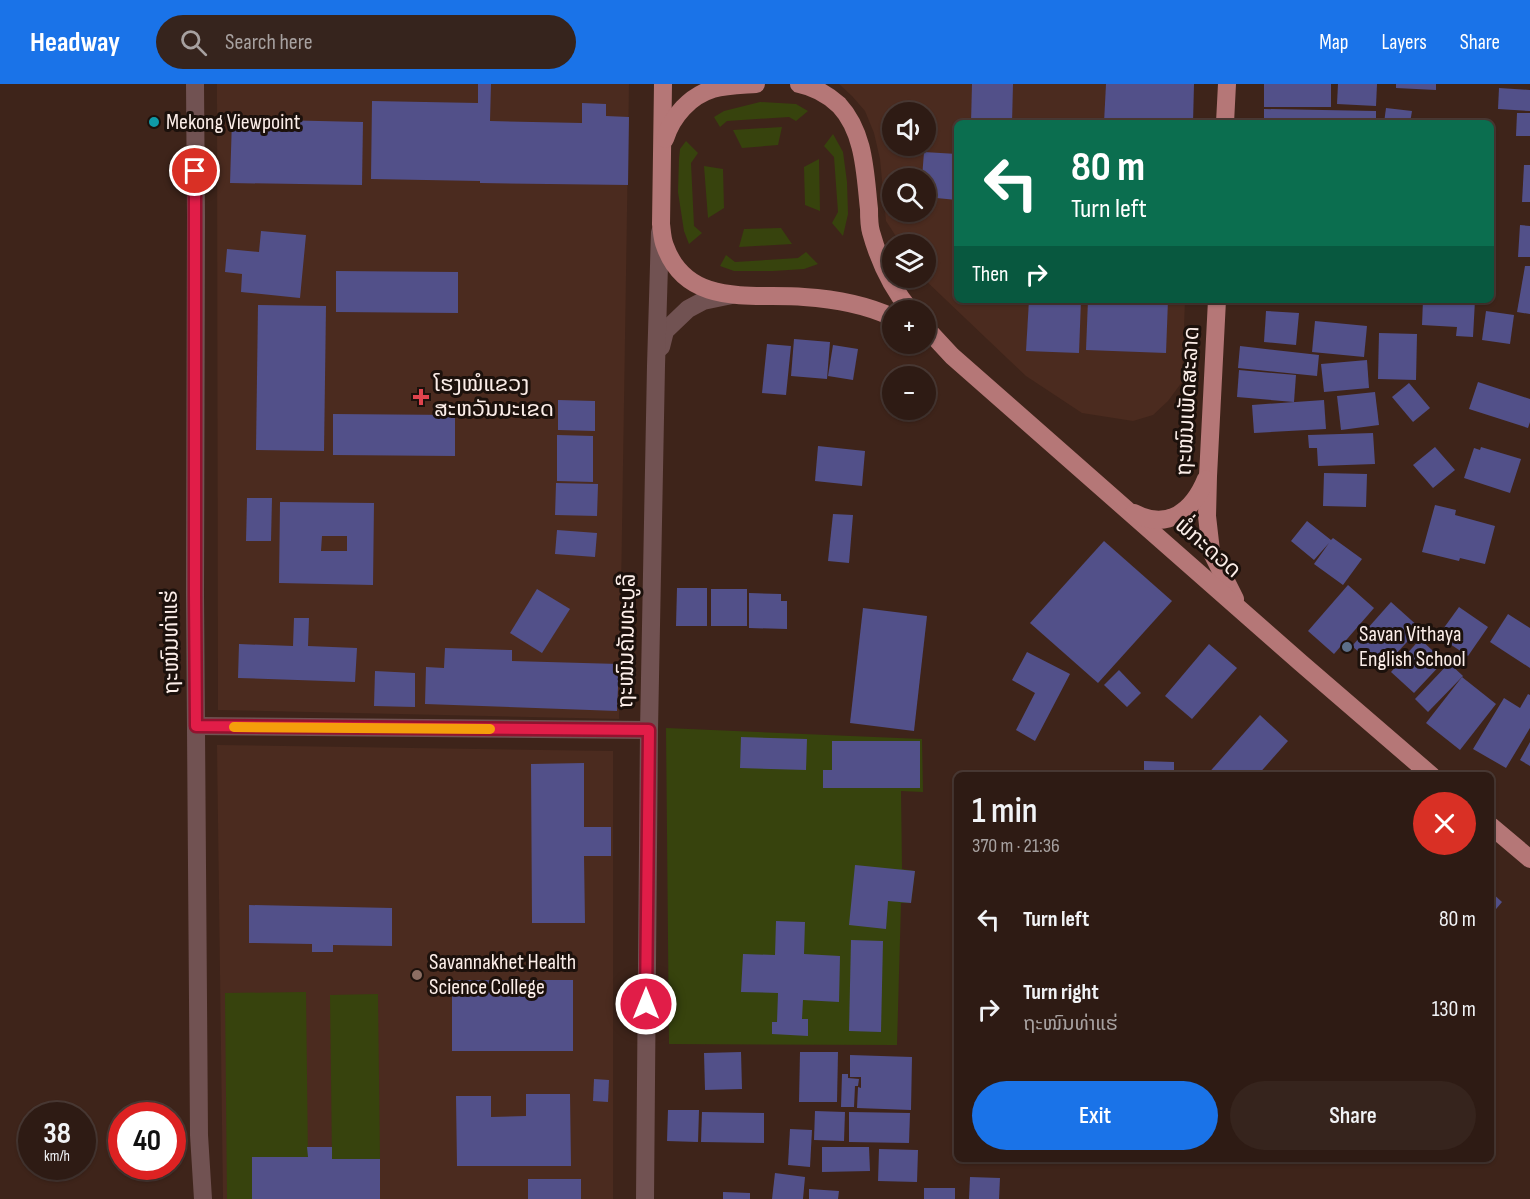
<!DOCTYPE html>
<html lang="en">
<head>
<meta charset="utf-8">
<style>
	body { margin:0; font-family:"Sofia Sans Condensed","Noto Sans Lao",sans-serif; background:#36241d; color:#f1f3f6; height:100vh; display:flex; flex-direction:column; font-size:22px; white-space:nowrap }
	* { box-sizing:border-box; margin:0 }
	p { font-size:20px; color:#a7a1a0 }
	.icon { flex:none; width:33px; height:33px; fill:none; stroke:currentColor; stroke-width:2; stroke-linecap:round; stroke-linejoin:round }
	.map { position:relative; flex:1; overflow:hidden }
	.side { position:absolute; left:954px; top:688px; width:540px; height:390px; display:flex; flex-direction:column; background:#2e1b14; border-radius:9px; box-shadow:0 2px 4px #0004,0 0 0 2px #493934 }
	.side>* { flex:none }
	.guide { position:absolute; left:954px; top:36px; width:540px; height:183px; border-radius:9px; box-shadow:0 2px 4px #0004,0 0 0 2px #493934; background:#0b6e4f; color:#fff; overflow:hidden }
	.buttons { position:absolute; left:882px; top:18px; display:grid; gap:12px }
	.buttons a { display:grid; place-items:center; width:54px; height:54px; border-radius:50%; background:#2e1b14; box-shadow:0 2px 4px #0004,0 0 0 2px #493934; font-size:30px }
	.speed { position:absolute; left:18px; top:1018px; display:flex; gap:12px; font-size:30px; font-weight:700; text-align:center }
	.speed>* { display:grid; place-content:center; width:78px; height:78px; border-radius:50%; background:#2e1b14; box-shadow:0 2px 4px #0004,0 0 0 2px #493934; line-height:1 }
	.speed small { font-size:15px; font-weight:400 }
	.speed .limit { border:9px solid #d22; background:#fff; color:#111 }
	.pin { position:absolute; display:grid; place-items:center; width:51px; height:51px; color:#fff; margin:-26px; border:3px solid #fff; border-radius:50%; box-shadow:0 2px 6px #0007 }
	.me { position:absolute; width:66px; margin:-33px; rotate:0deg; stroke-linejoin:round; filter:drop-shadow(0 0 4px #0008) }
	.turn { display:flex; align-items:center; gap:21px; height:126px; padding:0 18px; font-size:27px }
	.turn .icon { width:78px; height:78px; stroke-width:2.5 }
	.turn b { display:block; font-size:42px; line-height:51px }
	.then { display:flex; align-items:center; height:57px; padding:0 18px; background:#0003; gap:12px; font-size:22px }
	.round { display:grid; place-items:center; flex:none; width:63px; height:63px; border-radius:32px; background:#36241d }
	.summary { display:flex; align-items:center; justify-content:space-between; height:102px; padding:0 18px }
	h1 { font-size:36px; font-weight:600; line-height:45px }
	.cta { display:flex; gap:12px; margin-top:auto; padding:12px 18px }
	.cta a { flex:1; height:69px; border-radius:36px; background:#1a73e8; color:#fff; font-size:24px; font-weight:600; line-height:69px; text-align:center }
	.cta a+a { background:#36241d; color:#f1f3f6 }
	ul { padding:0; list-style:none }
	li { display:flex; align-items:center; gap:18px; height:90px; padding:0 18px }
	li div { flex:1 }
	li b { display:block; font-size:22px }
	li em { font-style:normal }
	header { display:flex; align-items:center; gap:36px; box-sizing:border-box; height:84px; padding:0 30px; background:#1a73e8; color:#fff }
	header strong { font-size:28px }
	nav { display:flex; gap:33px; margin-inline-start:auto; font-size:21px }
	.search { width:420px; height:54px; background:#36241d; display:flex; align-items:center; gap:15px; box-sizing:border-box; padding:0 21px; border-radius:33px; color:#a7a1a0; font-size:22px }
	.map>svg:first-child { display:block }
</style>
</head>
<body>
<header>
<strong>Headway</strong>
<div class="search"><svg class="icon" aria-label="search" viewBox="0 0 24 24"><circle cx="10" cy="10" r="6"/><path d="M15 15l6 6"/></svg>Search here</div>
<nav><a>Map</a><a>Layers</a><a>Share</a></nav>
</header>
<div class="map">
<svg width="1530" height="1115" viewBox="0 0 1530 1115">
	<rect width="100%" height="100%" fill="#3e241a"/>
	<g fill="#4b2b1f" fill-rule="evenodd">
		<path d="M217 0H629L619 635 218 626Z"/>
		<path d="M839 0H1191L1190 39H957V216H1185L1182 298 1168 317 1153 331 1133 337 1082 329 1026 292 923 194H926V160H901L886 137 880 75 874 49 865 27 852 12ZM892 28H926V62H892ZM892 94H926V128H892Z"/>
		<path d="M217 661 613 667V1115H223Z"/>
	</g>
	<g fill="#37430d">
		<path d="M760 18 796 20 808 27 796 37 789 33 727 37 720 43 714 33 724 27Z"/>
		<path d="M782 43 778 61 742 64 733 46Z"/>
		<path d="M833 50 843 68 847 98 848 130 843 152 832 139 838 128 834 73 824 62Z"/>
		<path d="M686 57 698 69 691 79 694 142 702 149 689 160 684 147 678 108 679 75 680 65Z"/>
		<path d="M819 75 820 127 805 121 804 83Z"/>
		<path d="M704 82 723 85 724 124 708 134Z"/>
		<path d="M781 144 792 160 739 163 744 145Z"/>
		<path d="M806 168 818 180 804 185 773 187H734L720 182 726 171 735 178 798 174Z"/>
		<path d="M666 644 922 655 923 708 901 707 902 785 915 787 911 819H901L897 961 669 960Z"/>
		<path d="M306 908 308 1073H252V1115H227L225 909Z"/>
		<path d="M378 910 380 1075H332L330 911Z"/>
	</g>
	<g fill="#525089" fill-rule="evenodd">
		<path d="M478 0H491L490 37 582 39V19L606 20V32L629 33 628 101 480 99V97L371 95 372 17 478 19Z"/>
		<path d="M972 0H1013L1012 39H971Z"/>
		<path d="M1106 0H1194L1193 39H1104Z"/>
		<rect x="1264" y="0" width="67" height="23"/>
		<path d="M1338 0H1377L1376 22 1337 20Z"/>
		<path d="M1396 0H1436V6L1396 4Z"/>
		<path d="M1499 4 1530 6V27L1498 25Z"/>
		<path d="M1386 24 1412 27 1410 39H1384Z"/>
		<path d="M1264 25 1376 27V39H1264Z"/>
		<path d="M1517 29H1530V52H1516Z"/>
		<path d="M232 35 363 38 362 101 230 99Z"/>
		<path d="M924 68 957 70V116L926 113V94H922Z"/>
		<path d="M1524 81H1530V118H1522Z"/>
		<path d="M1520 141 1530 142V173H1518Z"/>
		<path d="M261 147 306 151 300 214 241 208 242 190 225 188 227 165 259 168Z"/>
		<path d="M1525 182H1530V230L1517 228Z"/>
		<path d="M336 187 458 188V229L336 228Z"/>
		<path d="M1029 216H1081L1079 269 1026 267Z"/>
		<path d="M1088 216H1168L1166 269 1086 266Z"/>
		<path d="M1423 216H1475L1473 253 1456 252 1457 243 1422 241Z"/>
		<path d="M258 221 326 222 324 367 256 366Z"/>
		<path d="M1266 227 1299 229 1296 261 1264 258Z"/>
		<path d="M1486 227 1514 231 1510 260 1482 256Z"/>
		<path d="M1315 237 1367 242 1364 273 1312 268Z"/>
		<path d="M1379 249 1417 250 1416 296 1378 295Z"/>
		<path d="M794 255 830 258 827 295 791 292Z"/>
		<path d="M767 260 791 262 786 311 762 309Z"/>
		<path d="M833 261 858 265 853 296 828 292Z"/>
		<path d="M1240 262 1319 271 1317 292 1238 284Z"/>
		<path d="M1367 276 1369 304 1324 308 1321 280Z"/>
		<path d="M1239 286 1296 291 1294 318 1237 313Z"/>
		<path d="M1478 298 1530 315V338L1528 344 1469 325Z"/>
		<path d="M1409 299 1430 324 1413 338 1392 313Z"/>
		<path d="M1375 308 1379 341 1341 346 1337 312Z"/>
		<path d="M558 316 595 317V347L558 346Z"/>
		<path d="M1324 316 1326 345 1254 349 1252 321Z"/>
		<path d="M333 330 455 331V372L333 371Z"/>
		<path d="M1373 349 1375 380 1318 382 1317 364H1309L1308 351Z"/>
		<path d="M557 351 593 352V398L557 397Z"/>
		<path d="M818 362 865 367 862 402 815 397Z"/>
		<path d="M1435 363 1455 386 1433 404 1413 381Z"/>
		<path d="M1481 363 1521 375 1510 409 1464 394 1474 364 1480 366Z"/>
		<path d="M1324 389 1367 390 1366 423 1323 422Z"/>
		<path d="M556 399 598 400 597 432 555 431Z"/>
		<path d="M247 414H272L271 457H246Z"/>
		<path d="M280 418 374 419 373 501 279 499ZM322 452H347V467H321Z"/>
		<path d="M1435 421 1456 426 1455 431 1495 442 1485 480 1460 474 1459 477 1422 468Z"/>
		<path d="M833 430 853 431 849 479 828 477Z"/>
		<path d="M1307 437 1331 456 1333 454 1362 475 1343 501 1314 480 1329 459 1314 476 1291 457Z"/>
		<path d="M557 446 597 449 595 473 555 470Z"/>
		<path d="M1104 457 1172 517 1098 599 1030 539Z"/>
		<path d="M1348 501 1374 524 1334 570 1308 547Z"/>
		<path d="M677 504H707V542H676Z"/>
		<path d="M537 505 570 525 542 569 510 549Z"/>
		<rect x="711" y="505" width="36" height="37"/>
		<path d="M749 509 781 510V517H787V545L749 544Z"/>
		<path d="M1391 518 1420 544 1380 587 1352 562Z"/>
		<path d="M1459 523 1488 543 1468 572 1438 552Z"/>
		<path d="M863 524 927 532 914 647 850 639Z"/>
		<path d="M1508 530 1530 544V584L1490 558Z"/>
		<path d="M294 534H309L308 562 357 564 355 598 238 594 239 560 293 562Z"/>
		<path d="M1420 555 1444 577 1414 609 1391 588Z"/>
		<path d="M1209 560 1237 584 1192 635 1165 612Z"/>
		<path d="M445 564 512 566V577L619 580 617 627 425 620 426 583 444 584Z"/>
		<path d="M1027 568 1070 590 1035 657 1016 646 1035 609 1012 596Z"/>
		<path d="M1449 579 1463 592 1428 628 1415 615Z"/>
		<path d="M1119 586 1141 609 1127 623 1104 601Z"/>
		<path d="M375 587 415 589V623L374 622Z"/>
		<path d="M1462 593 1496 620 1460 666 1426 639Z"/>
		<path d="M1528 610 1530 611V644L1506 684 1473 665 1504 614 1520 624Z"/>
		<path d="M1260 631 1288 657 1257 692H1206Z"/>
		<path d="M741 653 807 655 806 686 740 684Z"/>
		<path d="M832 657H920V704H823V686H832Z"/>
		<path d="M1530 658V682L1520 676Z"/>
		<path d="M1144 677 1174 678V692H1144Z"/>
		<path d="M584 679V743H611V772H584L585 839H532L531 680Z"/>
		<path d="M855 781 915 787 911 819 888 817 886 845 849 841Z"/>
		<path d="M1491 808 1502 818 1491 831Z"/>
		<path d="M249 821 392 824V862L333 861V868H312V860L249 859Z"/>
		<path d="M776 837 805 838 804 870 840 872 839 918 803 916 802 935H808V952L772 950V938H777L778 909 741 908 743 870 775 871Z"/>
		<path d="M851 856 883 857 881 948 849 947Z"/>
		<rect x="452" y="896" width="121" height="71"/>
		<path d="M741 968 742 1005 705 1006 704 969Z"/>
		<path d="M800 968H838L837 1018H799Z"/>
		<path d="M850 971 912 973 911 1026 857 1024 858 1003 861 1004V993H850Z"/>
		<path d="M842 990H848V994L859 995 858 1002H855L854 1023H841Z"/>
		<path d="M594 995 609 996 608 1018 593 1017Z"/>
		<path d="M526 1010H570L571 1082H457L456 1012H491V1033L526 1032Z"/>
		<path d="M668 1026H699L698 1058 667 1057Z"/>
		<path d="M815 1027 845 1028 844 1057 814 1056Z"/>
		<path d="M702 1028 764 1029V1059L701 1058Z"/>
		<path d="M849 1028 910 1029 909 1059 849 1058Z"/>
		<path d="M790 1045 812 1046 810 1083 788 1081Z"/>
		<path d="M307 1063H332V1075H380V1115H252V1073H308Z"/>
		<path d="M822 1063H869L870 1087 822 1088Z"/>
		<path d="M879 1065 918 1066 917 1098 878 1097Z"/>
		<path d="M775 1089 805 1093 803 1115H772Z"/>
		<path d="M970 1093 1000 1094 999 1115H969Z"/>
		<rect x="528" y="1095" width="53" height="20"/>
		<rect x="924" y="1104" width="31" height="11"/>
		<path d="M809 1105 839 1107 838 1115H809Z"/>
		<path d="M723 1108 750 1109V1115H723Z"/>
	</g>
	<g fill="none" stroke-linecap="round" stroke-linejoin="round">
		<g stroke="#715252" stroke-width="18">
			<path d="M195 0 196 131 195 511 199 1051 203 1115"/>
			<path d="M196 642 649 646"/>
		</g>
		<g stroke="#715252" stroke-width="18">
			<path d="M661 263 665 247 688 225 703 217 732 211"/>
			<path d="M645 1115 649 646 656 282 660 148"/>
		</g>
		<g stroke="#b57777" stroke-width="18">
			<path d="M663 0 661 140C662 147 662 155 665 162 687 224 753 209 804 213 835 215 864 220 892 233"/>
			<path d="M799 0C814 3 827 10 839 21 865 49 865 90 869 125 869 133 869 141 871 148 879 177 892 204 910 226"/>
			<path d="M1225 39 1227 0"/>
			<path d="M665 55C672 32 690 12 713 5 726 1 742 1 756 0"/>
			<path d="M1217 216 1208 392 1207 432 1211 467 1235 515"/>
			<path d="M926 244 952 272 1301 579 1432 692"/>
			<path d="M1134 429C1168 447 1193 427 1206 395"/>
			<path d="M1491 742 1530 775"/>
		</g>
	</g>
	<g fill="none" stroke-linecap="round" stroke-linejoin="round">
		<g stroke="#92132f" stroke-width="15">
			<path id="route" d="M195 87V511L196 642 649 646 646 920"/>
		</g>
		<use href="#route" stroke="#e11d48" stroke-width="10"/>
		<path stroke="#f59e0b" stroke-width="10" d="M234 643 490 645"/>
	</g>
	<circle fill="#0f9aa8" stroke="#1c110c" stroke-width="2" cx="154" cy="38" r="6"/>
	<path fill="#e0444e" stroke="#1c110c" stroke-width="2" d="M418 304h6v6h6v6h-6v6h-6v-6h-6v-6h6z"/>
	<circle fill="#5c6f8a" stroke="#1c110c" stroke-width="2" cx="1347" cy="563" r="6"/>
	<circle fill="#8d6e63" stroke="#1c110c" stroke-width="2" cx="417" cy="891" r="6"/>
	<g text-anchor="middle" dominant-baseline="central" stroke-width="6" stroke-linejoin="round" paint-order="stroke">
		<g font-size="22" fill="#fceee9" stroke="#1c110c" text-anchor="start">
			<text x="166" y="38">Mekong Viewpoint</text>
			<text x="434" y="300">ໂຮງໝໍແຂວງ<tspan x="434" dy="25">ສະຫວັນນະເຂດ</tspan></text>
			<text x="1359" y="550">Savan Vithaya<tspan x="1359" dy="25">English School</tspan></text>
			<text x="429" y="878">Savannakhet Health<tspan x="429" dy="25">Science College</tspan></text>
		</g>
		<g font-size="22" fill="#fceee9" stroke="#1c110c">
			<text transform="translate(1188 317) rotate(-87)">ຖະໜົນເພັດສະລາດ</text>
			<text transform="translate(1208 464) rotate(41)">ພໍ່ກະດວດ</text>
			<text transform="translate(627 557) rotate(-89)">ຖະໜົນຄັນທະບູລີ</text>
			<text transform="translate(171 558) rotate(-91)">ຖະໜົນທ່າແຮ່</text>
		</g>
	</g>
</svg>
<div class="buttons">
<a><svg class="icon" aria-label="sound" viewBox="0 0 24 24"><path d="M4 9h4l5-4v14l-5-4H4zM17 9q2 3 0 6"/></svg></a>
<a><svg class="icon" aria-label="search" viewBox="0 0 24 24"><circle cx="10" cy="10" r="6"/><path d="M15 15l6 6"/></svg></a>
<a><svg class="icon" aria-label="layers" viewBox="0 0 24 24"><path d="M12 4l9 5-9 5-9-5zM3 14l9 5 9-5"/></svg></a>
<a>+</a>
<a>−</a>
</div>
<div class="speed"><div>38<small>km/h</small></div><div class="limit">40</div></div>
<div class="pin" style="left:195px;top:87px;background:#d93025"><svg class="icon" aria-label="arrive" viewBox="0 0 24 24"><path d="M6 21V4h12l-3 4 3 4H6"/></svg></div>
<svg class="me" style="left:646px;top:920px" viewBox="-20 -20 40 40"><circle r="17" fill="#e11d48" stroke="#fff" stroke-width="3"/><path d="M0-11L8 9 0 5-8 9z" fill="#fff"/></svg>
<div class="guide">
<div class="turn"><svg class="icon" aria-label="left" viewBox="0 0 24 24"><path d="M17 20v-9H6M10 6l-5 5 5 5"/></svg><div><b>80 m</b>Turn left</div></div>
<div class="then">Then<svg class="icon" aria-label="right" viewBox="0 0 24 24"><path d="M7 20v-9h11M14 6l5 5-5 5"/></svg></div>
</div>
<section class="side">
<div class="summary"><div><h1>1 min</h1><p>370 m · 21:36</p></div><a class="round" style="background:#d93025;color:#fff"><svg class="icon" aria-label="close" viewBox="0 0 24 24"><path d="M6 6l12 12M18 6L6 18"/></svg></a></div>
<ul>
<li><svg class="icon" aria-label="left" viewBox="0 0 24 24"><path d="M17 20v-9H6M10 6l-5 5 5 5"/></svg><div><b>Turn left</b></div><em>80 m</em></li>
<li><svg class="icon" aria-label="right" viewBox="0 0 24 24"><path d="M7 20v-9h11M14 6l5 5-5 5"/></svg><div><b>Turn right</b><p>ຖະໜົນທ່າແຮ່</p></div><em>130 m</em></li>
</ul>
<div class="cta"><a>Exit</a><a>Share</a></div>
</section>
</div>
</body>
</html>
